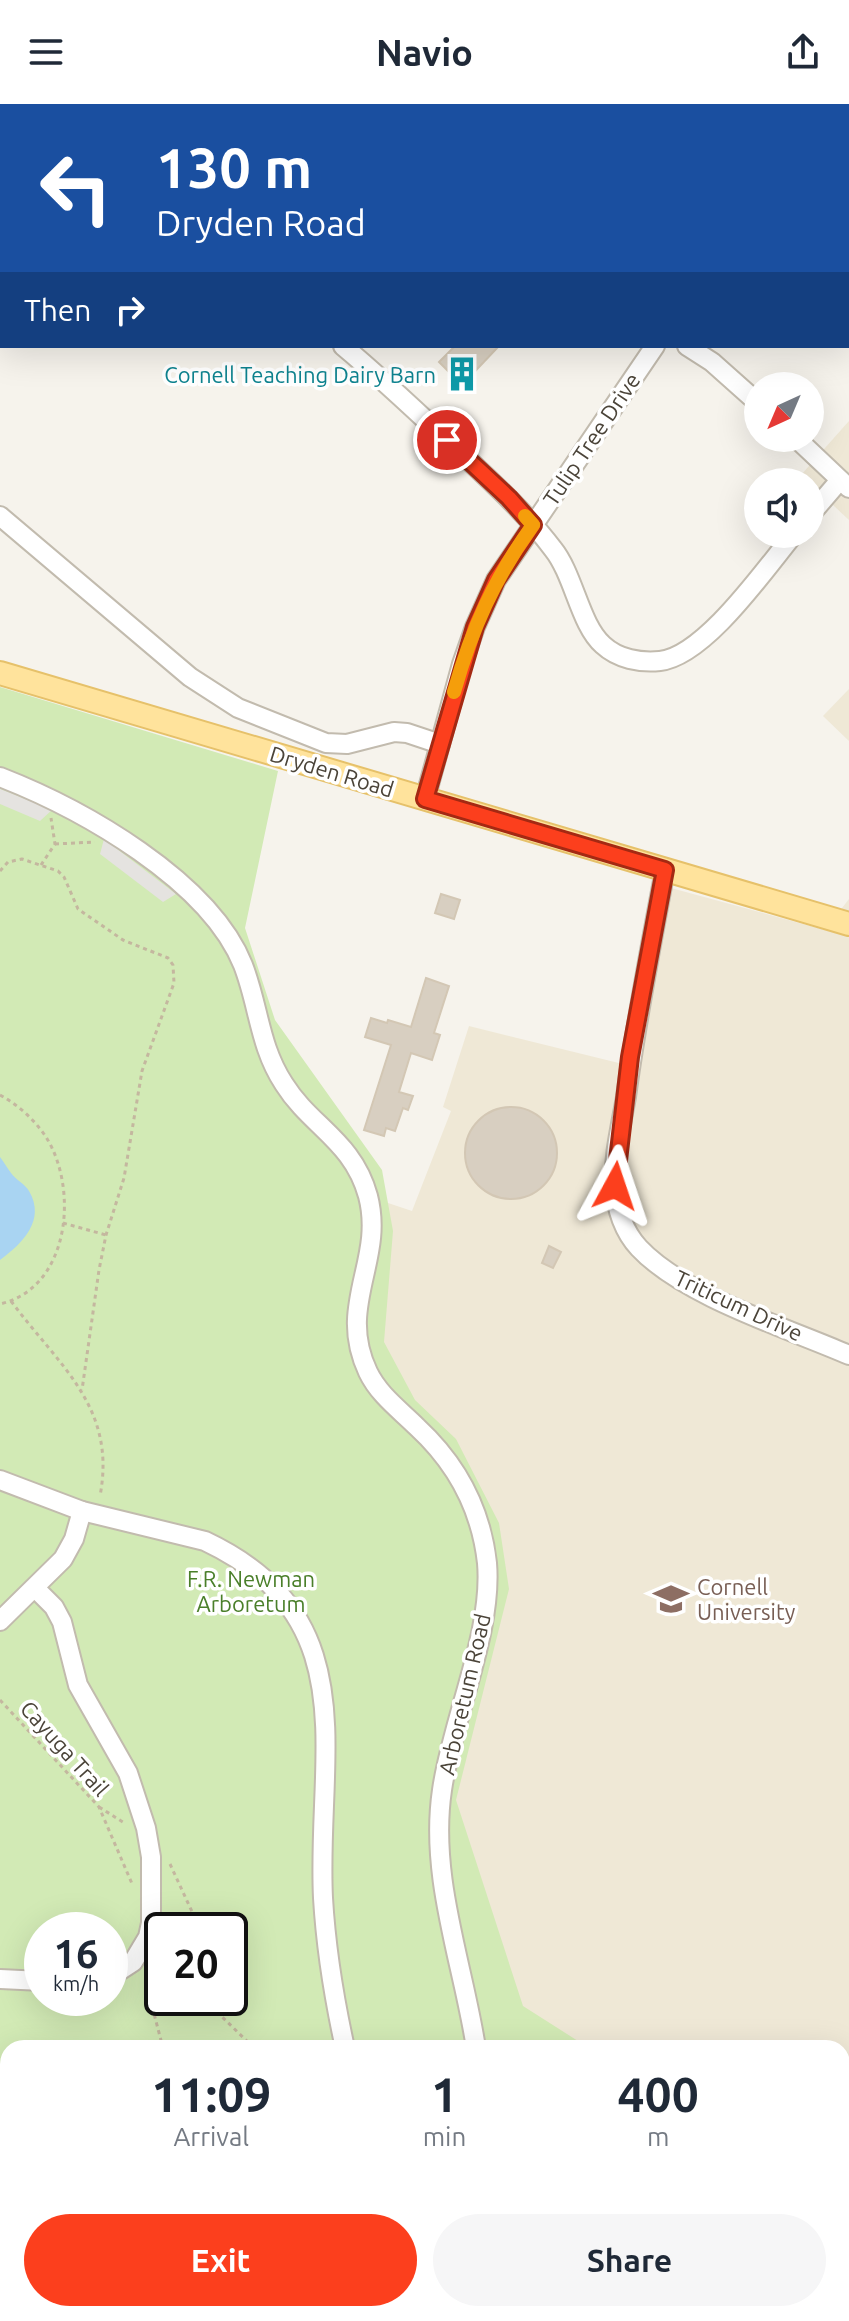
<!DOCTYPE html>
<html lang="en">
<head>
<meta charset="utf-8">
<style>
	body { margin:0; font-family:Ubuntu,sans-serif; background:#f6f6f7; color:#1f2937; height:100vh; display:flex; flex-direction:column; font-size:30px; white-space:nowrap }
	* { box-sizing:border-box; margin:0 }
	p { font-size:26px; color:#747a83 }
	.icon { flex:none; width:44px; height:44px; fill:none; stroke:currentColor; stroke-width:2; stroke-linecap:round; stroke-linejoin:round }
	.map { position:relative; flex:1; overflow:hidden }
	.details { position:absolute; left:0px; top:1936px; width:850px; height:282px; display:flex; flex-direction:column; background:#fff; border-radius:24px 24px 0 0; box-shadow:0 8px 32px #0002 }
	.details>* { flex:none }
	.banner { position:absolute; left:0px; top:0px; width:850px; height:244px; box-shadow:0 8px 32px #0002; background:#1a4fa0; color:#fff; overflow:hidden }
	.needle { width:52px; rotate:224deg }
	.fabs { position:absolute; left:744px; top:268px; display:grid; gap:16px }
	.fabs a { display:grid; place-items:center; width:80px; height:80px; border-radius:50%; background:#fff; box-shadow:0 8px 32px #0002; font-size:40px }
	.speed { position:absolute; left:24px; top:1808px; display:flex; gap:16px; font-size:40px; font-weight:700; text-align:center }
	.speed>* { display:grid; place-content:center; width:104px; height:104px; border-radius:50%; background:#fff; box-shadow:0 8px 32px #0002; line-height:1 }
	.speed small { font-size:20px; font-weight:400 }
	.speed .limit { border:4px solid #111; border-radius:12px; background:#fff; color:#111 }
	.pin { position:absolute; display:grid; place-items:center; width:68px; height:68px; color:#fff; margin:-34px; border:4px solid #fff; border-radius:50%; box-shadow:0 2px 8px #0007 }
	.me { position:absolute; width:88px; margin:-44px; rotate:5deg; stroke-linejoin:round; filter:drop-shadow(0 0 6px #0008) }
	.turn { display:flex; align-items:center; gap:28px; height:168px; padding:0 24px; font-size:36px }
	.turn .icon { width:104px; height:104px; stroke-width:2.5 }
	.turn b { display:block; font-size:56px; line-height:68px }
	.then { display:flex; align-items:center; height:76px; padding:0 24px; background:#0003; gap:16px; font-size:30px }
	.eta { display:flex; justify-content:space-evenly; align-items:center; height:136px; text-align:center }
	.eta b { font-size:48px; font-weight:700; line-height:56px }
	.primary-button { display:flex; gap:16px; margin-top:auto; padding:16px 24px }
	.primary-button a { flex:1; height:92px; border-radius:48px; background:#fc3f1d; color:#fff; font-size:32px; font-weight:700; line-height:92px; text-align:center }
	.primary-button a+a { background:#f6f6f7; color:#1f2937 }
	header { display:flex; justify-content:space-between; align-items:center; height:104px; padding:0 24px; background:#fff; font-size:36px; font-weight:700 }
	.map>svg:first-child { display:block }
</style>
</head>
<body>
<header><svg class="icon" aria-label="menu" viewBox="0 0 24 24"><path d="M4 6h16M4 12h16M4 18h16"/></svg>Navio<svg class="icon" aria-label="share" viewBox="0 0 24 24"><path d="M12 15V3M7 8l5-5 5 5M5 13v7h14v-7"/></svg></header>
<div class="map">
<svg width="849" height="2217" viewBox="0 0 849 2217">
	<rect width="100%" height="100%" fill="#f6f3ec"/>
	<g fill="#efe8d6">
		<path d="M849 317V416L801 371Z"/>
		<path d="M849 585V637L823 612Z"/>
		<path d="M671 784 825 826 849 795V2217L842 2210V1944H480L366 1247 376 1095 412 1107 451 1007 443 1003 469 922 635 963Z"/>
	</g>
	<g fill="#d2eab5" fill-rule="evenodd">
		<path d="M71 0H421L73 2Z"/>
		<path d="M0 583 278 667 245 824 275 916 382 1066 393 1127 384 1238 415 1296 456 1335 499 1419 509 1485 456 1696 523 1902 589 1944H8V2035L0 2030ZM42 1826H110V1894H42ZM162 1826H230V1894H162Z"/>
		<path d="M842 2079 849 2082V2217H246L241 2210H842Z"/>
	</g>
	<g fill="#e5e3e0">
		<path d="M0 685 8 688 52 706 40 717 0 700Z"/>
		<path d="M104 735 176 790 163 798 100 750Z"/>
	</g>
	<g fill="#a9d4f2">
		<path d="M0 1053C4 1058 7 1064 11 1069 16 1076 25 1080 29 1087 46 1116 23 1139 0 1156Z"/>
		<path d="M0 2030 8 2035V2128L0 2120Z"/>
		<path d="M0 2141 8 2148V2178L0 2171Z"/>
		<path d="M84 2210H196L202 2214 204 2210H241L246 2217H100Z"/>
	</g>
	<g fill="#d8cfc1" stroke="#d3c7b4" stroke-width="2">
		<path d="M455 242H499L462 281 439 258Z"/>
		<path d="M441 790 460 796 454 815 435 809Z"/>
		<path d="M426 874 449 882 434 929 440 931 432 956 411 949 399 988 413 992 408 1006 403 1004 395 1027 386 1024 384 1032 364 1026 391 941 365 933 371 914 387 919 388 916 411 923Z"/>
		<circle cx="511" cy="1049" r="46"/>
		<path d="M549 1142 561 1148 553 1164 542 1159Z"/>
	</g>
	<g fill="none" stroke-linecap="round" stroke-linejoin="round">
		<g stroke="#c2bbae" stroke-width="22">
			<g id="minor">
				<path d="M32 0 35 2"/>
				<path d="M791 0 794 2"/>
				<path d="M677 1 679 0"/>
				<path d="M848 52 849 53"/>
				<path d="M848 153H849"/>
				<path d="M343 242C379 272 413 304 447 336 484 371 522 404 553 445 574 471 580 521 603 541 618 555 640 559 660 557 705 552 765 465 794 430"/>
				<path d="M687 242 712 258 758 299"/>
				<path d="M796 334 849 384"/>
				<path d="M810 411 840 376"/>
				<path d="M0 412 190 573 238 604 326 639 347 640 394 628 407 629 440 640"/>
				<path d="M0 673C82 705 209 776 243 861 259 902 259 942 284 980 311 1023 353 1037 368 1092 385 1157 336 1201 368 1268 379 1291 400 1306 417 1323 457 1360 481 1405 487 1459 493 1529 452 1615 442 1686 429 1773 463 1859 476 1944"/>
				<path d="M425 695 462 560 475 523 496 476 655 242"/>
				<path d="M665 766C651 841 636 917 626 993 621 1022 613 1053 615 1083 616 1105 624 1128 639 1144 684 1192 787 1224 849 1251"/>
				<path d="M0 1376 82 1407 205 1437C368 1514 316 1651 323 1794 326 1845 334 1894 345 1944"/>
				<path d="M35 1484 54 1503 62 1518 78 1581 128 1669 146 1724 151 1753V1819L148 1833 133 1858 110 1873"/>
				<path d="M0 1517 63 1455 74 1435 82 1407"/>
				<path d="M0 1875 42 1877"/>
				<path d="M0 1999 8 2004"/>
				<path d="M262 2210 267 2217"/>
				<path d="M427 2210 431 2217"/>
			</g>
		</g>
		<g stroke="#e6c16a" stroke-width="26">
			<path id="major" d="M0 569 849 820"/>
		</g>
		<g stroke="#c4b79f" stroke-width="3" stroke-dasharray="4 4" stroke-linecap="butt">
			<path d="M55 740 95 738"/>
			<path d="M41 761 55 740 51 714"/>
			<path d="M0 767 8 758 22 755 58 767 64 773 78 805 123 836 168 854 173 861 174 879 142 967 124 1074 106 1131 99 1166 82 1286"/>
			<path d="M0 991C18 1001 34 1015 46 1033 79 1085 70 1184 0 1200"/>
			<path d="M63 1119 106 1131"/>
			<path d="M11 1197C59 1262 117 1303 100 1392"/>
			<path d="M0 1596 99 1703 133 1782"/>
			<path d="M99 1703 126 1720"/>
			<path d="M170 1760 194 1812 195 1826"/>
			<path d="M151 1863 152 1902 163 1944"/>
			<path d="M209 1894 214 1905 254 1944"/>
			<path d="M312 2210 317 2217"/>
			<path d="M391 2210 393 2217"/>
		</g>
		<use href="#minor" stroke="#fff" stroke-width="18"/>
		<use href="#major" stroke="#ffe39c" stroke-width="22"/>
	</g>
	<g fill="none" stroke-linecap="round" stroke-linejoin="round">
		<g stroke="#a42913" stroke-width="20">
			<path id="route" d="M447 336 509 394 533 421 496 476 475 523 425 695 665 766 630 953 615 1082"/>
		</g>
		<use href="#route" stroke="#fc3f1d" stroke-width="14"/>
		<path stroke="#f59e0b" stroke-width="14" d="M454 588C472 524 494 475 533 421L525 412"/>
	</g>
	<defs>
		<g id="building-bare" transform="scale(2.76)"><path d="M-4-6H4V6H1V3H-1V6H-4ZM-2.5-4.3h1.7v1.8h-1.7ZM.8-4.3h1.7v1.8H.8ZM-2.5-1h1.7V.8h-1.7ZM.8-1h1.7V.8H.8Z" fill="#0f9aa8" stroke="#fff" stroke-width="2.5" paint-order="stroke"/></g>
		<g id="university-bare" transform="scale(2.76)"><path d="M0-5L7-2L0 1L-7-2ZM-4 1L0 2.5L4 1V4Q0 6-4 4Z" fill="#8d6e63" stroke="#fff" stroke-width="2.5" paint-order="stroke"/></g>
	</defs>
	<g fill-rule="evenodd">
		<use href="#building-bare" x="462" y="270"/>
		<use href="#university-bare" x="671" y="1495"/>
	</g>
	<g text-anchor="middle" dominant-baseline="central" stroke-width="7" stroke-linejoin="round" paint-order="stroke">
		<g font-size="22" fill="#0d838f" stroke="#fff" text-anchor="end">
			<text x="436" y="270">Cornell Teaching Dairy Barn</text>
		</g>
		<g font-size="22" fill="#4b4439" stroke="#fff">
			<text transform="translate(591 335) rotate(-56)">Tulip Tree Drive</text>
			<text transform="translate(332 667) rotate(17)">Dryden Road</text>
			<text transform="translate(739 1201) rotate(25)">Triticum Drive</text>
			<text transform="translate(464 1590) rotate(-77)">Arboretum Road</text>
			<text transform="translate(65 1644) rotate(48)">Cayuga Trail</text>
		</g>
		<g font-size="22" fill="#4a7f2a" stroke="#fff">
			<text x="251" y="1474">F.R. Newman<tspan x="251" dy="25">Arboretum</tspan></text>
		</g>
		<g font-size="22" fill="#785e54" stroke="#fff" text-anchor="start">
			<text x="697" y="1482">Cornell<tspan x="697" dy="25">University</tspan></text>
		</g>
	</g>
</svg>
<div class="fabs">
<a><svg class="needle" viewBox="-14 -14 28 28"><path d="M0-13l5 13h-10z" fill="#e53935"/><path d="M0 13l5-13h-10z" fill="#747a83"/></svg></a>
<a><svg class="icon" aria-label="sound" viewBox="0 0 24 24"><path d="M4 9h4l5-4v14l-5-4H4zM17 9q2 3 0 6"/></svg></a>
</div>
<div class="speed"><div>16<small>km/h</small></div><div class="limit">20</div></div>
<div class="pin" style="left:447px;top:336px;background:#d93025"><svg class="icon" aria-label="arrive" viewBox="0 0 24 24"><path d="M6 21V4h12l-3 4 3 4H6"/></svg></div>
<svg class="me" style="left:615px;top:1082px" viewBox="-20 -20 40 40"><path d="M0-17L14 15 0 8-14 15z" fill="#fc3f1d" stroke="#fff" stroke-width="4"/></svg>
<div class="banner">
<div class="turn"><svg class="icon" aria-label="left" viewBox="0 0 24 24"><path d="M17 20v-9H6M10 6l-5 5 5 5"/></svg><div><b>130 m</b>Dryden Road</div></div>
<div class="then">Then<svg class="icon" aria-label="right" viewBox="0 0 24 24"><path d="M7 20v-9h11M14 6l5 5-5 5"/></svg></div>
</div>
<section class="details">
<div class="eta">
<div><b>11:09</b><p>Arrival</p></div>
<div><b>1</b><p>min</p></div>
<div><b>400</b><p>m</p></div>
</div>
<div class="primary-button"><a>Exit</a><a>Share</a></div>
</section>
</div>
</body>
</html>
